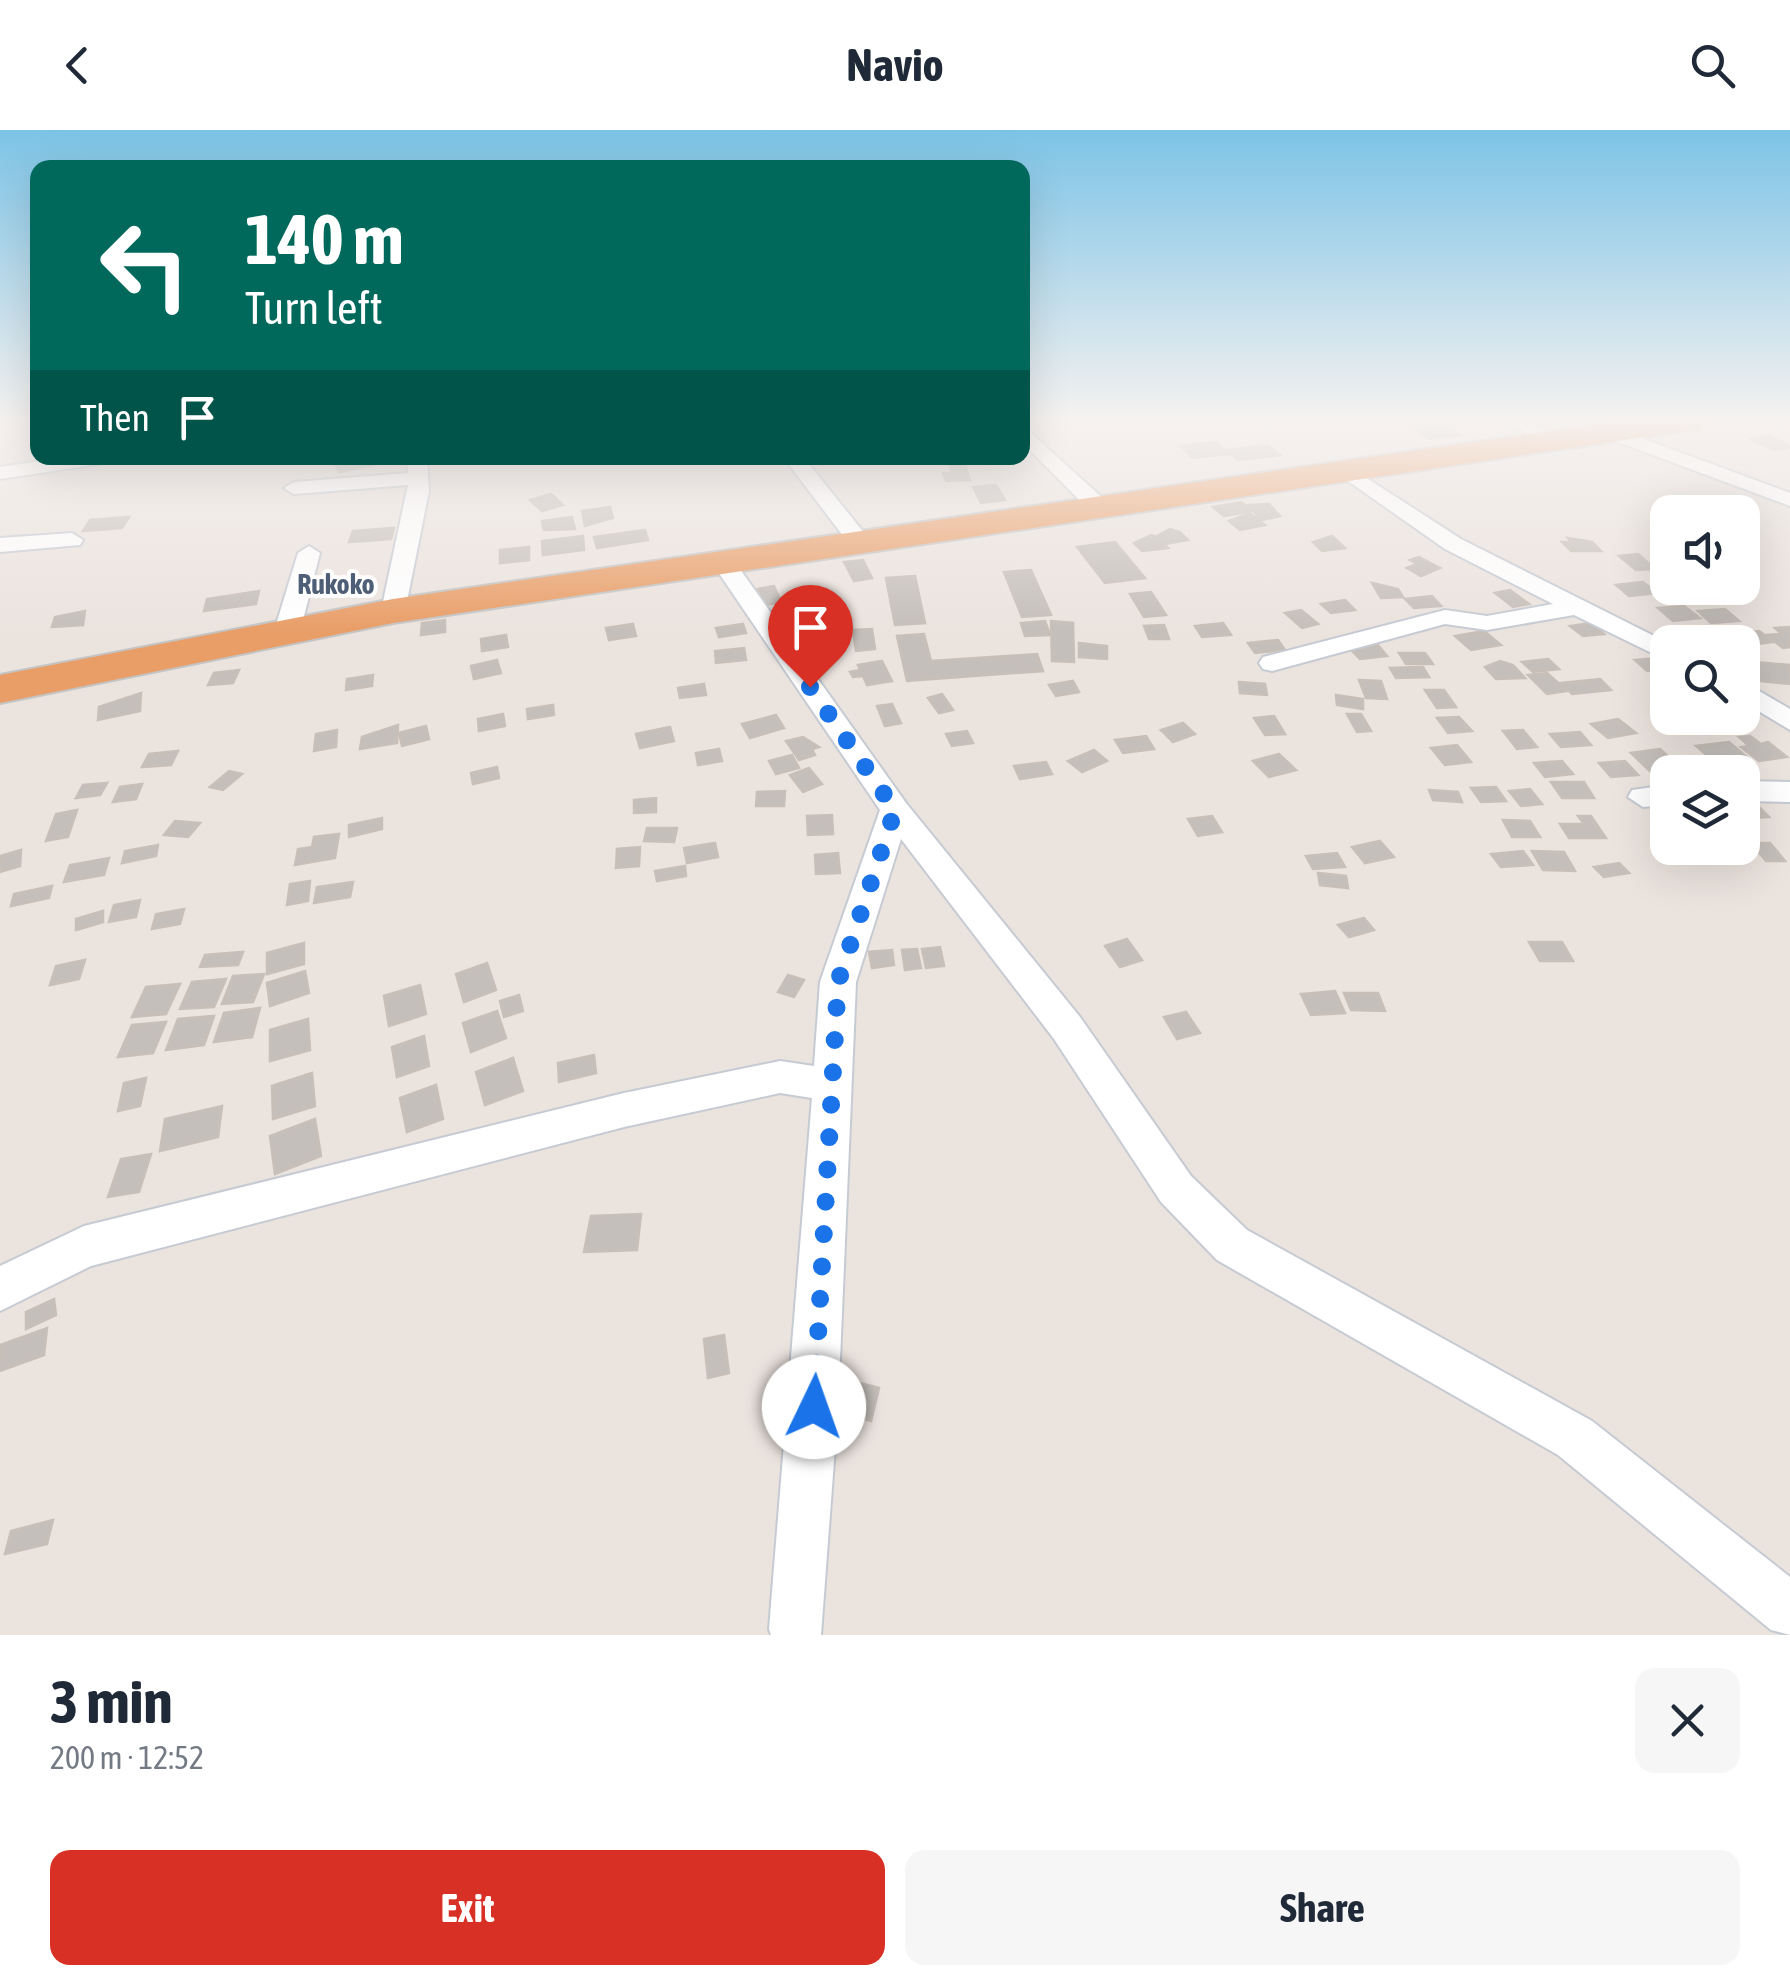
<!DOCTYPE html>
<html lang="en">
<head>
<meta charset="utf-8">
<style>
	body { margin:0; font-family:"Asap Condensed",sans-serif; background:#f6f6f7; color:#1f2937; height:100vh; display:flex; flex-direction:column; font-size:38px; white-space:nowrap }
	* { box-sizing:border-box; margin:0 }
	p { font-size:32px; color:#747a83 }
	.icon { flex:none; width:55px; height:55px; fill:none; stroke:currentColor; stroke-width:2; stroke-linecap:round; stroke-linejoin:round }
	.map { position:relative; height:1505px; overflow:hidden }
	.panel { display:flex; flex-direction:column; background:#fff; flex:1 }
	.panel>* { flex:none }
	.hud { position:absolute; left:30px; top:30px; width:1000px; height:305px; border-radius:20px; box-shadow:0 10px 40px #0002; background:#00695c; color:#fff; overflow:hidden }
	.tools { position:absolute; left:1650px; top:365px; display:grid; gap:20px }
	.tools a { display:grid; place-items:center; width:110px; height:110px; border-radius:20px; background:#fff; box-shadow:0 10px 40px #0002; font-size:50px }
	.pin { position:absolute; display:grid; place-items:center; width:85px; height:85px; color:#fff; margin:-102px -42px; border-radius:50% 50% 50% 0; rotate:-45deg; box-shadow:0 0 10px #0007 }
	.pin .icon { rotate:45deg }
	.me { position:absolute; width:110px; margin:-55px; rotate:3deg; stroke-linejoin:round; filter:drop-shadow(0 0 8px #0008) }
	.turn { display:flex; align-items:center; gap:35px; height:210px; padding:0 50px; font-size:45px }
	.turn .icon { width:130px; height:130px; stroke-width:2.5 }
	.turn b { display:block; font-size:70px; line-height:85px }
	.then { display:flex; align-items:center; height:95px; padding:0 50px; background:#0003; gap:20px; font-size:38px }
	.round { display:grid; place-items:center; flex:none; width:105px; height:105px; border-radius:20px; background:#f6f6f7 }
	.summary { display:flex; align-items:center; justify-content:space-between; height:170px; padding:0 50px }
	h1 { font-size:60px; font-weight:700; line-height:75px }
	.action { display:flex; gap:20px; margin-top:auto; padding:20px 50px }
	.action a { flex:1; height:115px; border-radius:20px; background:#d93025; color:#fff; font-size:40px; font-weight:700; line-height:115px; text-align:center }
	.action a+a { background:#f6f6f7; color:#1f2937 }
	header { display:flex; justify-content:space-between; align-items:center; height:130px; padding:0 50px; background:#fff; font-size:45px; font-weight:700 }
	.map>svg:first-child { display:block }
</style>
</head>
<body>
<header><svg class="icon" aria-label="back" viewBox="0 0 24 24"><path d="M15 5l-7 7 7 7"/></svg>Navio<svg class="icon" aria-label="search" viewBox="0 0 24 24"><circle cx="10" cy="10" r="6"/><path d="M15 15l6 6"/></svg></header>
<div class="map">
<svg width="1790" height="1505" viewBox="0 0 1790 1505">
	<rect width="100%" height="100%" fill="#ebe3de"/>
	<g fill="#c4bfba" stroke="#c7bfb8" stroke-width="2.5">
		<path d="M1446 295 1460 305 1429 309 1415 299Z"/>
		<path d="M1767 305 1790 316V317L1775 320 1750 309Z"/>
		<path d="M1216 312 1228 324 1192 328 1181 316Z"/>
		<path d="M1268 315 1280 325 1238 330 1227 320Z"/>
		<path d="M350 328H390L391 331 339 342 334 331Z"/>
		<path d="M965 335 970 350 946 351 943 343H952L950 336Z"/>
		<path d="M996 355 1005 370 981 373 973 357Z"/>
		<path d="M551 364 563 375 542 381 530 370Z"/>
		<path d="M1241 372 1253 381 1224 386 1213 377Z"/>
		<path d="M1269 374 1280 386 1261 390 1249 375Z"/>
		<path d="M610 377 613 388 585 396 582 381Z"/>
		<path d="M1250 383 1265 395 1240 400 1229 391Z"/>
		<path d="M129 387 122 398 83 401 90 390Z"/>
		<path d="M572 387 575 399 544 400 542 391Z"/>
		<path d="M394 398 391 409 349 412 353 401Z"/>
		<path d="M1170 399 1180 402 1188 410 1166 414 1157 406Z"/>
		<path d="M645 400 648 410 597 418 594 407Z"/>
		<path d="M1151 405 1160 409 1168 418 1142 421 1134 413Z"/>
		<path d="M583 406 584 420 543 425 542 411Z"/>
		<path d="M1332 406 1345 418 1322 421 1313 412Z"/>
		<path d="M1568 408 1592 412 1601 421H1571L1562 412H1571Z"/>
		<path d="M1115 412 1145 448 1105 453 1077 417Z"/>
		<path d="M529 417V430L500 433V420Z"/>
		<path d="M1638 424 1655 439 1636 440 1619 426Z"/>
		<path d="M1419 427 1440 438 1421 446 1407 438 1417 434 1410 430Z"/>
		<path d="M863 430 872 448 854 451 844 432Z"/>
		<path d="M1031 440 1051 485 1022 487 1004 442Z"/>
		<path d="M915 446 925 493 895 495 886 448Z"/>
		<path d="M1643 452 1657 463 1629 466 1616 455Z"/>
		<path d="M1372 453 1398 459 1403 467 1381 468Z"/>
		<path d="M774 456 781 472 765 475 758 459Z"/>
		<path d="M1510 460 1529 474 1513 477 1495 463Z"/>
		<path d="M259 461 256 474 204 481 207 469Z"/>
		<path d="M1151 462 1166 485 1144 487 1130 464Z"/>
		<path d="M1432 466 1441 476 1414 478 1405 469Z"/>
		<path d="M1345 470 1355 480 1331 483 1321 474Z"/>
		<path d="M1684 476 1700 488 1673 491 1658 478Z"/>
		<path d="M1725 479 1739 491 1711 493 1698 481Z"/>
		<path d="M1301 480 1318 494 1302 498 1285 483Z"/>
		<path d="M85 481 83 495 52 497 55 487Z"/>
		<path d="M445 490V502L421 505 422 493Z"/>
		<path d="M1045 491 1050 505 1025 506 1021 493Z"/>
		<path d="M1051 491 1073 493 1074 532 1052 531Z"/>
		<path d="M1223 493 1231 505 1202 507 1195 496Z"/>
		<path d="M1591 493 1604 504 1583 506 1570 496Z"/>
		<path d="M633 494 636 506 609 510 606 498Z"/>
		<path d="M743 494 746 503 719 507 716 498Z"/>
		<path d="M1164 495 1169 509H1149L1144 496Z"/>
		<path d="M1790 497V517L1783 518 1766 505 1782 504 1775 498Z"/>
		<path d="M872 499 875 519 856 521 853 500Z"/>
		<path d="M1484 501 1501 515 1471 520 1455 506Z"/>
		<path d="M1759 501 1774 512 1749 515 1734 503Z"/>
		<path d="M924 504 931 531 1037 524 1043 541 907 551 897 506Z"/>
		<path d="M506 505 508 517 482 521 481 509Z"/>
		<path d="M1278 510 1285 520 1255 523 1248 513Z"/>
		<path d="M1079 513 1107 516V529L1079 527Z"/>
		<path d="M1378 515 1387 526 1360 529 1350 519Z"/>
		<path d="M744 518 746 530 716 533 715 521Z"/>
		<path d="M1399 523H1425L1433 534H1406Z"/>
		<path d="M1657 528 1668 539 1647 541 1635 530Z"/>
		<path d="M1548 529 1559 539 1533 542 1522 532Z"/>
		<path d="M497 530 501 543 474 549 471 536Z"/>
		<path d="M882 531 892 551 867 555 863 546 853 547 850 542 860 540 858 535Z"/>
		<path d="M1500 531 1513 535 1525 548 1496 549 1485 537Z"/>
		<path d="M1742 531 1790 535V554L1742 549Z"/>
		<path d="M1423 537 1429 547 1396 548 1390 538Z"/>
		<path d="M239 540 233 553 208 555 214 543Z"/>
		<path d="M1547 543 1567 561 1547 564 1528 545Z"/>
		<path d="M373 545 372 556 346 560 347 549Z"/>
		<path d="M1600 549 1611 560 1572 564 1561 553Z"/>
		<path d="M1359 550 1381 551 1387 569 1366 568Z"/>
		<path d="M1073 551 1079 562 1056 566 1049 555Z"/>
		<path d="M1239 552 1265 554 1267 565 1240 563Z"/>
		<path d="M704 554 706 565 680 568 678 558Z"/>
		<path d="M1425 560H1444L1456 577 1437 578Z"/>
		<path d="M141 563 140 581 98 590 99 577Z"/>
		<path d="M942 564 953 580 939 583 928 568Z"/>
		<path d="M1336 565 1363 569V579L1337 575Z"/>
		<path d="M892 574 901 593 885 596 877 576Z"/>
		<path d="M553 575 554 585 528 589 527 579Z"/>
		<path d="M503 584 505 596 479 601 478 589Z"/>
		<path d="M1347 584H1361L1371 601 1357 602Z"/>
		<path d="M776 585 784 598 750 608 742 594Z"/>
		<path d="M1274 586 1285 604 1265 605 1254 588Z"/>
		<path d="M1459 587 1472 601 1448 603 1437 588Z"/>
		<path d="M1618 589 1636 603 1608 608 1591 594Z"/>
		<path d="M1183 593 1195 604 1173 612 1161 600Z"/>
		<path d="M398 595 397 613 360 619 362 607Z"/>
		<path d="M426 596 429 609 402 616 399 603Z"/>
		<path d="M670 597 674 611 640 618 636 604Z"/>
		<path d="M337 600 336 617 314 621 316 604Z"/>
		<path d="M1523 600 1537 617 1517 619 1503 601Z"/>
		<path d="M967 601 973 613 952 616 946 604Z"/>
		<path d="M1580 602 1591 615 1561 617 1550 604Z"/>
		<path d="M1146 606 1154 619 1123 623 1115 610Z"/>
		<path d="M1750 606 1761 614 1768 612 1787 627 1759 631 1741 617 1749 616 1739 607Z"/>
		<path d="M803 607 819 617 812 619 815 625 799 630 786 611Z"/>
		<path d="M1729 612 1755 634 1741 636 1748 642H1726L1696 616Z"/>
		<path d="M1457 615 1471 632 1445 635 1431 618Z"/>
		<path d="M719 619 722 631 698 635 696 623Z"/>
		<path d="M1660 619 1685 642 1656 647 1631 623Z"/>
		<path d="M1094 620 1107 631 1082 642 1068 631Z"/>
		<path d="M178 621 171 635 142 637 149 624Z"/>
		<path d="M1279 624 1296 640 1269 647 1253 631Z"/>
		<path d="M792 625 799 638 776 644 769 631Z"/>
		<path d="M1562 631 1573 644 1545 647 1534 633Z"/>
		<path d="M1625 631 1638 645 1611 647 1599 633Z"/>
		<path d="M1046 632 1052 644 1020 649 1014 636Z"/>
		<path d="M497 637 499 648 473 654 471 643Z"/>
		<path d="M809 638 822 654 803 662 790 645Z"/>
		<path d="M229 641 242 644 223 660 210 657Z"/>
		<path d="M1551 652H1584L1594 668H1562Z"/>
		<path d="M107 653 100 665 76 668 83 655Z"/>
		<path d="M142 654 136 669 113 672 120 657Z"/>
		<path d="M1496 657 1506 671 1481 672 1471 658Z"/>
		<path d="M1530 659 1542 674 1521 676 1509 661Z"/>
		<path d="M1429 660 1458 662 1462 672 1433 670Z"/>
		<path d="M785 661 784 676H756L757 662Z"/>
		<path d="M656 668V682L634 683V670Z"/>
		<path d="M1755 673 1769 687 1742 689V674Z"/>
		<path d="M77 680 68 707 46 711 56 684Z"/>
		<path d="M832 685 833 704 808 705 807 686Z"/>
		<path d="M1212 686 1222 702 1198 706 1188 689Z"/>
		<path d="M1578 686H1591L1606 708H1569L1560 694H1584Z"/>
		<path d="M382 688V699L349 707V695Z"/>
		<path d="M1503 690 1530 691 1540 707H1512Z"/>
		<path d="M175 691 200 693 188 707 164 705Z"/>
		<path d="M647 698H677L674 712 644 711Z"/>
		<path d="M339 704 335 728 295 735 298 719 312 717 314 707Z"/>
		<path d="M1661 706 1668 707V718H1699L1704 730 1667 724Z"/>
		<path d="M1380 711 1394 727 1365 733 1352 717Z"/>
		<path d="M715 713 718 727 687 733 684 718Z"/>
		<path d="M1751 713H1770L1785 731H1766Z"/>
		<path d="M158 715 156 726 122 733 125 721Z"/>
		<path d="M640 717 639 736 616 738 617 719Z"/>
		<path d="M21 720 20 736 0 742V726Z"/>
		<path d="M1523 721 1533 735 1501 737 1491 724Z"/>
		<path d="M1532 721 1564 722 1575 741 1543 740Z"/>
		<path d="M838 723 840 743 816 744 815 725Z"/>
		<path d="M1337 723 1345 737 1313 739 1306 726Z"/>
		<path d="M109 728 104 745 64 752 70 735Z"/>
		<path d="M1619 733 1629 743 1604 747 1594 737Z"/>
		<path d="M685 736 686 746 657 751 655 741Z"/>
		<path d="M1318 743 1346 746 1348 758 1320 755Z"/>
		<path d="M310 751 308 771 287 775 290 754Z"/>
		<path d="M353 752 350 767 314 773 317 757Z"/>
		<path d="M52 756 49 768 11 776 14 764Z"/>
		<path d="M140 770 136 787 109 792 114 775Z"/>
		<path d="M184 779 180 794 152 799 156 784Z"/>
		<path d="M103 781V792L76 800V789Z"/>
		<path d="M1364 788 1374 800 1349 807 1338 795Z"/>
		<path d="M1127 809 1142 830 1120 837 1105 816Z"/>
		<path d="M1529 812H1562L1573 831H1540Z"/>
		<path d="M304 813V834L267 844V823Z"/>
		<path d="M940 817 944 836 926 838 922 819Z"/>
		<path d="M917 819 921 838 905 840 902 820Z"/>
		<path d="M892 820 894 835 872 838 869 822Z"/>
		<path d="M243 822 238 835 200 837 205 825Z"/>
		<path d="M85 830 79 849 50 855 56 836Z"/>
		<path d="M487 833 496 860 464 872 456 844Z"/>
		<path d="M305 841 309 863 270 876 267 853Z"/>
		<path d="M264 844 253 872 222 874 233 846Z"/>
		<path d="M788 845 804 850 794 867 778 862Z"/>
		<path d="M226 849 214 877 180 879 192 852Z"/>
		<path d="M180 854 166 884 132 887 146 857Z"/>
		<path d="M420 855 426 884 389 896 384 866Z"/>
		<path d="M1335 861 1345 883 1311 885 1301 864Z"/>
		<path d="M1344 863H1378L1385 881 1351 880Z"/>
		<path d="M519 865 523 881 504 887 500 871Z"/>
		<path d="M260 878 252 907 214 912 224 883Z"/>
		<path d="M497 881 506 908 471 922 463 893Z"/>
		<path d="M1186 882 1200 903 1177 909 1164 887Z"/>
		<path d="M214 886 204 915 166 920 178 889Z"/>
		<path d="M308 889 310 920 270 931V900Z"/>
		<path d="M166 892 153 923 118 927 132 895Z"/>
		<path d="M424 906 429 936 397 947 392 917Z"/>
		<path d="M594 925 596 943 559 952 558 933Z"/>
		<path d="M513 928 523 961 485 975 476 942Z"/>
		<path d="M312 943 315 976 273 989 272 956Z"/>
		<path d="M146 948 140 976 118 981 124 953Z"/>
		<path d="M436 955 443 989 407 1002 400 968Z"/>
		<path d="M222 976 218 1007 160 1021 165 989Z"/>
		<path d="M315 989 321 1026 275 1044 270 1006Z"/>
		<path d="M151 1024 139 1062 108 1067 121 1029Z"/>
		<path d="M641 1084 637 1120 584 1122 591 1086Z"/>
		<path d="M54 1169 56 1185 26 1199V1182Z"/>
		<path d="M47 1198 44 1225 0 1241V1215Z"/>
		<path d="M724 1205 729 1243 708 1248 704 1209Z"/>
		<path d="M844 1249 879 1258 871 1291 835 1281Z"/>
		<path d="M53 1390 47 1414 5 1424 11 1401Z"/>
	</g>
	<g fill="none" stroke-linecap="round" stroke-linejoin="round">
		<g stroke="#c6cbd3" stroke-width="4">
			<g id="minor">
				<path d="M1502 289H1526L1559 308 1542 312Z"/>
				<path d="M1022 295 1108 373V383H1092L1022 312Z"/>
				<path d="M1606 295 1790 363V376L1599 305 1596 301Z"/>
				<path d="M62 328H109L99 334 0 349V337Z"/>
				<path d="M407 328H427L429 361 405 481 393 488 381 481 408 355 294 364 284 358 294 352 408 343Z"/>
				<path d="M784 328H804L869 409V419H853Z"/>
				<path d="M1345 334 1461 409 1668 513V531L1574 485 1487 500 1445 494 1272 541 1263 539 1259 533 1263 527 1445 480 1487 486 1553 474 1445 419 1338 344V336Z"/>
				<path d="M72 403 83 410 80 415 0 422V408Z"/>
				<path d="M309 416 320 423 301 498 297 503H279L275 498 298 423Z"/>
				<path d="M724 426 732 428 906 673 1080 887 1191 1046 1247 1100 1592 1291 1790 1447V1505L1771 1500 1558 1325 1217 1130 1161 1072 1054 909 901 709 856 852 838 1277 821 1505H771L769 1499 812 968 780 963 624 997 91 1136 0 1181V1136L84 1096 624 963 780 931 814 936 820 852 880 680 712 433Z"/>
				<path d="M1742 551 1790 579V600L1742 571Z"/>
				<path d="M1742 651 1790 652V672L1742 671Z"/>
				<path d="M1668 655V675L1643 677 1628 667 1632 660Z"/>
			</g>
		</g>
		<g stroke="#c4c4c4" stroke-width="4">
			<path id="trunk" d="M1632 289H1714L1698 299 393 493 0 573V545L393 469Z"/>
		</g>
		<use href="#minor" fill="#fff" fill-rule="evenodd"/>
		<use href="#trunk" fill="#e99e68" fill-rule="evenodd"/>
	</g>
	<linearGradient id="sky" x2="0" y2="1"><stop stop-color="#7cc3e6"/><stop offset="0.58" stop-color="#f6f2f0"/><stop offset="1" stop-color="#f6f2f0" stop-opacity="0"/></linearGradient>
	<rect width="1790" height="500" fill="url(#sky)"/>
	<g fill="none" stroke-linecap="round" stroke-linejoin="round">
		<path stroke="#1a73e8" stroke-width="18" stroke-dasharray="0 32.4" d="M810 557 895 680 838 852 814 1277"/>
	</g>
	<g text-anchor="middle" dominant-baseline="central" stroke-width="8" stroke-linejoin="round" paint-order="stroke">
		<g font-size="28" font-weight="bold" fill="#4f5e77" stroke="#fff">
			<text x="336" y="454">Rukoko</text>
		</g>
	</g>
</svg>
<div class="tools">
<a><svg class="icon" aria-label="sound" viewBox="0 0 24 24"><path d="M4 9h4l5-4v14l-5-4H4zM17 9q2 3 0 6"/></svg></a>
<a><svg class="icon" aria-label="search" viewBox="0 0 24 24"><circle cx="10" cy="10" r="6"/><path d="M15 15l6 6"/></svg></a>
<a><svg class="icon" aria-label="layers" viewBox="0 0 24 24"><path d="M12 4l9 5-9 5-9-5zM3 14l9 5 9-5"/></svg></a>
</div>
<div class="pin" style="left:810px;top:557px;background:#d93025"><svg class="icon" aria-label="arrive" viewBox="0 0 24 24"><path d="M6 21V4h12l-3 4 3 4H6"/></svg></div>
<svg class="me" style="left:814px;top:1277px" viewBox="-20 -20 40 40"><circle r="19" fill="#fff"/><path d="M0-13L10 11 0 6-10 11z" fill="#1a73e8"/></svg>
<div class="hud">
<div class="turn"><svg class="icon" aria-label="left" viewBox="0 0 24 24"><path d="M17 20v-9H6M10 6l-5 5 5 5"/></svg><div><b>140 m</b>Turn left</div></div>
<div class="then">Then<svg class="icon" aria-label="arrive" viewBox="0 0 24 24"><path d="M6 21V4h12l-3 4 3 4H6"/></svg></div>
</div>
</div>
<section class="panel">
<div class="summary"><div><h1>3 min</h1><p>200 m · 12:52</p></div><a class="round"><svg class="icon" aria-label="close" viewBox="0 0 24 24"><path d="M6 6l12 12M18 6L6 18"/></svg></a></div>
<div class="action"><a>Exit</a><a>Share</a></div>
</section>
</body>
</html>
